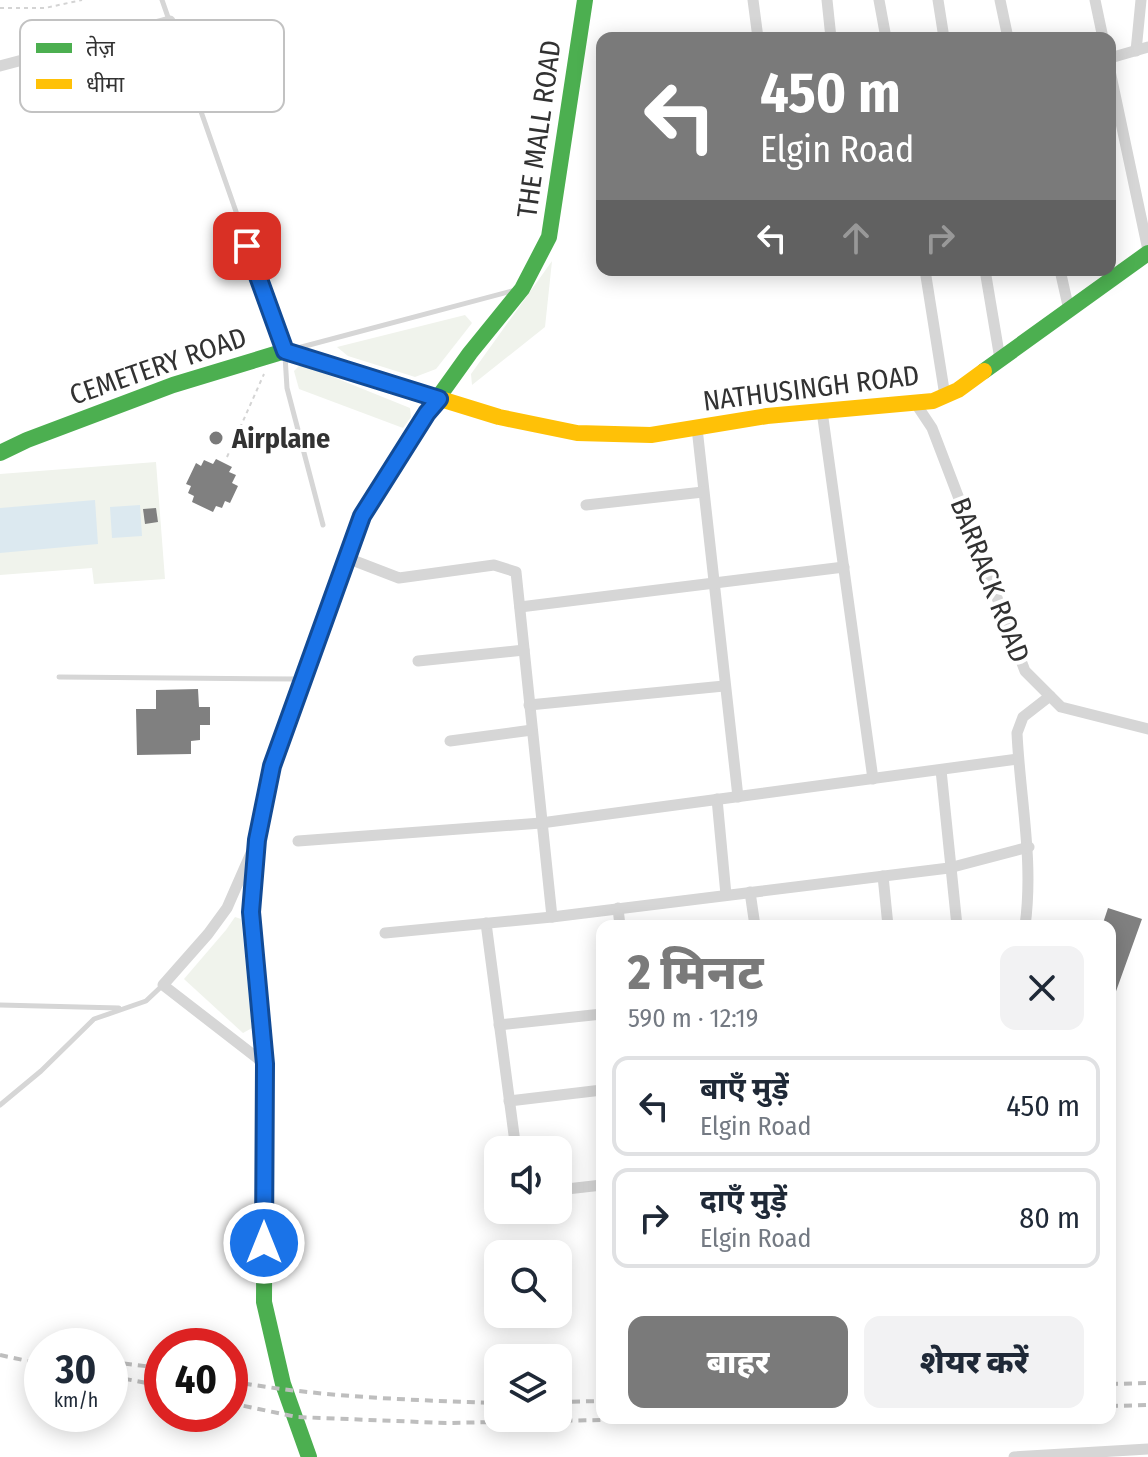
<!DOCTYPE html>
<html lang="hi">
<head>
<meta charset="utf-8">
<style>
	body { margin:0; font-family:"Fira Sans Condensed","Noto Sans Devanagari",sans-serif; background:#f2f2f3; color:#1f2937; height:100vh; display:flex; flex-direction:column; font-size:30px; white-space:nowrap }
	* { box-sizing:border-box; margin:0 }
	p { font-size:26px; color:#747a83 }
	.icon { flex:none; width:44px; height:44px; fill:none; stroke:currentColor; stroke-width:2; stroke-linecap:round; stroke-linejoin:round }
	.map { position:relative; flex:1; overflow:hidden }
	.drawer { position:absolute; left:596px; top:920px; width:520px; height:504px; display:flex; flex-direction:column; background:#fff; border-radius:16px; box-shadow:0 4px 20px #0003 }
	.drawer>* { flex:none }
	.hud { position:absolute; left:596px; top:32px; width:520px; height:244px; border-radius:16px; box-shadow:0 4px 20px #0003; background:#7a7a7a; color:#fff; overflow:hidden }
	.fabs { position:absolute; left:484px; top:1136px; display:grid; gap:16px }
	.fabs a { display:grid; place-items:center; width:88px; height:88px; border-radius:16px; background:#fff; box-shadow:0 4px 20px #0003; font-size:40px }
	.speed { position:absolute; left:24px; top:1328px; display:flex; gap:16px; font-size:40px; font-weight:700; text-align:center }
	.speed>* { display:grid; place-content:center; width:104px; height:104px; border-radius:50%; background:#fff; box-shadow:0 4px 20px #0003; line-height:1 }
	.speed small { font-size:20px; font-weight:400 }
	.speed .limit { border:12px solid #d22; background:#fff; color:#111 }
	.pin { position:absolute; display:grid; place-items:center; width:68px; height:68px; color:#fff; margin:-34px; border-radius:16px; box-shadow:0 4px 12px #0006 }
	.me { position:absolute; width:88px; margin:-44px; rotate:0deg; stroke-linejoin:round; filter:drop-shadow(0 0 6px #0008) }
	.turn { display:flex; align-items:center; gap:28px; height:168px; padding:0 32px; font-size:36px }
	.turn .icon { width:104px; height:104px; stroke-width:2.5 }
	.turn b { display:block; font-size:56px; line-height:68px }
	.lanes { display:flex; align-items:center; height:76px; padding:0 32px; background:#0003; justify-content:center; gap:40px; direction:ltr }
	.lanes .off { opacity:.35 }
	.round { display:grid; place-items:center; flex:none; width:84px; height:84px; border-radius:16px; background:#f2f2f3 }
	.overview { display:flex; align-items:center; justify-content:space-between; height:136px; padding:0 32px }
	h1 { font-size:48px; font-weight:800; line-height:60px; color:#7a7a7a }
	.primary-button { display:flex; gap:16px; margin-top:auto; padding:16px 32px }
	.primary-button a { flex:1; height:92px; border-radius:16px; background:#7a7a7a; color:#fff; font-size:32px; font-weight:800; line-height:92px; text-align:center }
	.primary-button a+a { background:#f2f2f3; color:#1f2937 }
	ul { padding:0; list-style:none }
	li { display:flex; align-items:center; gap:24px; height:100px; margin:0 16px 12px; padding:0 16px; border:4px solid #e0e1e3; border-radius:16px }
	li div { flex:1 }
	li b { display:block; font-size:30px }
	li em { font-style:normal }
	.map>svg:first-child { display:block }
</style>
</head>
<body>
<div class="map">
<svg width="1148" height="1457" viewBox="0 0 1148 1457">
	<rect width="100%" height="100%" fill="#fff"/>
	<g fill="#f0f3ec">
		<path d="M552 261 545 327 472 385 471 374Z"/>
		<path d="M465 315 472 323 436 369 415 377 348 356 337 347Z"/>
		<path d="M301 364 410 408 411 417 403 428 299 389 294 371Z"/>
		<path d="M156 462 165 579 94 584 92 568 0 575V474Z"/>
		<path d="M235 917 241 919 252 1028 243 1033 184 979 226 930Z"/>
	</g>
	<g fill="#dce9f0">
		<path d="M95 500 98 544 0 553V508Z"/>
		<path d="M140 505 142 536 112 538 110 507Z"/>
	</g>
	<g fill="#808080">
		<path d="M216 459 232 467 229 472 236 475 232 483 238 486 230 503 225 501 222 508 216 506 213 512 192 502 194 496 188 493 191 486 186 484 196 463 201 466 204 460 213 464Z"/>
		<path d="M156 508 158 522 145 524 143 509Z"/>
		<path d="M198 689 199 707H210V725H200V740L191 741V754L137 755 136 709H156V690Z"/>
		<path d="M1108 908 1142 919 1110 1008V926H1102Z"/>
	</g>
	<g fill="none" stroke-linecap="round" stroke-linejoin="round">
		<g stroke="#d4d4d4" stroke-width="2" stroke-dasharray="4 4" stroke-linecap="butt">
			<path d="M0 8H45L82 0"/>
			<path d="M227 457 264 374"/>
		</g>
		<g stroke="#d6d6d6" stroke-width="5">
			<path d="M162 0 283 346"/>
			<path d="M294 349 512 291"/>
			<path d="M285 356 287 388 323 525"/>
			<path d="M59 677 298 679"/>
			<path d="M0 1005 119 1008"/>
			<path d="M0 1105 41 1071 94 1019 146 1001 163 985"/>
		</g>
		<g stroke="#d6d6d6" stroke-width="11">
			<path d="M753 0 758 38"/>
			<path d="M827 0 831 38"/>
			<path d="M879 0 886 38"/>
			<path d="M938 0 944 38"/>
			<path d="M1000 0 1008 38"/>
			<path d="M1095 0 1103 38"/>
			<path d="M1136 51 1141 0"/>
			<path d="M1110 58 1148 47"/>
			<path d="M0 66 170 21"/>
			<path d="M1110 71 1148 250"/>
			<path d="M925 270 945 396"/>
			<path d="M985 270 1000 359"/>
			<path d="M1060 270 1069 310"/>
			<path d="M916 404 932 428 1025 671 1061 707 1148 729"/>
			<path d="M822 411 873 779"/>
			<path d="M697 428 738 797"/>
			<path d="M586 505 703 492"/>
			<path d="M347 558 399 578 494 565 516 572 552 917"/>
			<path d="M520 607 844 567"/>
			<path d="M418 661 524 650"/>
			<path d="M529 705 724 686"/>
			<path d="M450 741 532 730"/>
			<path d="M941 770 957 926"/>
			<path d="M717 799 726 895"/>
			<path d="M298 841 541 823 1018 759"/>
			<path d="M252 851 227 908 208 934 163 985 265 1064"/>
			<path d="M883 876 888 926"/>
			<path d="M750 892 755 926"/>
			<path d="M618 908 620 926"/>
			<path d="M486 923 516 1150"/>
			<path d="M1025 926C1034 860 1020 798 1017 733L1023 717 1050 696"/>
			<path d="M385 933 552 917 949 868 1029 847"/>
			<path d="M499 1025 602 1014"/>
			<path d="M509 1101 602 1090"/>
			<path d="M558 1190 602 1185"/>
			<path d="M1014 1457 1148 1449"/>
		</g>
		<g stroke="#4caf50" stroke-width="16">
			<path d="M984 371 1148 253"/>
			<path d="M0 453 27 440 173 385 285 351 353 372"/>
			<path d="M387 476 427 413 470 353 522 289 549 237 585 0"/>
			<path d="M263 1039 265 1064 264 1302 283 1384 309 1457"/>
		</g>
		<g stroke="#ffc107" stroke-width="16">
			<path d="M353 372 499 417 577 433 651 435 767 416 933 401 958 390 984 371"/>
			<path d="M263 1039 251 912 257 840 272 766 362 516 387 476"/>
		</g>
		<g stroke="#bebebe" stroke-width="4" stroke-dasharray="8 6" stroke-linecap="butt">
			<path d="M0 1355 42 1364"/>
			<path d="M110 1362 162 1368"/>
			<path d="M110 1376 162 1386"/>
			<path d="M230 1381C318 1397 408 1400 498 1403"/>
			<path d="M1110 1384 1148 1383"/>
			<path d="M558 1402 602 1401"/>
			<path d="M230 1403 297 1417 446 1423 709 1418"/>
			<path d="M1110 1406 1148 1405"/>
		</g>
	</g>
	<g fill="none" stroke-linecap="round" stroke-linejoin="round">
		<g stroke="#114b97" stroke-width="20">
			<path id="route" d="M247 246 285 351 439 399 427 413 362 516 272 766 257 840 251 912 265 1064 264 1243"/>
		</g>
		<use href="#route" stroke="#1a73e8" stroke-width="14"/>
	</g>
	<circle fill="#7a7a7a" stroke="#fff" stroke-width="3" cx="216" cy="438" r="8"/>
	<g text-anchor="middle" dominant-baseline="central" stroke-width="8" stroke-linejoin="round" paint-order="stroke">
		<g font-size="28" fill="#323232" stroke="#fff">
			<text transform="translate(539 129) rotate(-82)">THE MALL ROAD</text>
			<text transform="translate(158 366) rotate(-19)">CEMETERY ROAD</text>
			<text transform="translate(811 388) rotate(-7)">NATHUSINGH ROAD</text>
			<text transform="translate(990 580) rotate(69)">BARRACK ROAD</text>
		</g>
		<g font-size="28" font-weight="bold" fill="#323232" stroke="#fff" text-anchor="start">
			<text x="232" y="438">Airplane</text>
		</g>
	</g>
	<rect x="20" y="20" width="264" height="92" rx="12" fill="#fff" stroke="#c2c2c2" stroke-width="2"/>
	<rect x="36" y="43" width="36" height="10" fill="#4caf50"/>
	<rect x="36" y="79" width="36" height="10" fill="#ffc107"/>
	<g font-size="22" fill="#323232">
		<text x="86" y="56">तेज़</text>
		<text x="86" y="92">धीमा</text>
	</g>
</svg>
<div class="fabs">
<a><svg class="icon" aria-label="sound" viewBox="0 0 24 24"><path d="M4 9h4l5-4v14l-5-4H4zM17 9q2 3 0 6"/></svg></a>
<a><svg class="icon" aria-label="search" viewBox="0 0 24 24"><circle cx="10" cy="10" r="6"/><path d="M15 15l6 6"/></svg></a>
<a><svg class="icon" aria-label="layers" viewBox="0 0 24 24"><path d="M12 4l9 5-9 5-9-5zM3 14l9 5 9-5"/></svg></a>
</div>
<div class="speed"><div>30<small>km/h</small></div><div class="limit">40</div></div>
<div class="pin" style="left:247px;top:246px;background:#d93025"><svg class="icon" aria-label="arrive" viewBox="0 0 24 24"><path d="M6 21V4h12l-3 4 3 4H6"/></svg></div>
<svg class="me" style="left:264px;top:1243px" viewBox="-20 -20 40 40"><circle r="17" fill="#1a73e8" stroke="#fff" stroke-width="3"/><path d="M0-11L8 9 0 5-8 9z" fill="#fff"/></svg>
<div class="hud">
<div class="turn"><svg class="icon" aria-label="left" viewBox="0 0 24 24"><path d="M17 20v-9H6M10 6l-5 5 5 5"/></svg><div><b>450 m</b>Elgin Road</div></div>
<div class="lanes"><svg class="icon" aria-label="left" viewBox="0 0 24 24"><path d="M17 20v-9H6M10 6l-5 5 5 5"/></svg><svg class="icon off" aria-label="ahead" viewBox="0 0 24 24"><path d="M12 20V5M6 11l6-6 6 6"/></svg><svg class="icon off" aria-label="right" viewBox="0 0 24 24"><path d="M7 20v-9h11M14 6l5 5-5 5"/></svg></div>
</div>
<section class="drawer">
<div class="overview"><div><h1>2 मिनट</h1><p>590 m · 12:19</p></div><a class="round"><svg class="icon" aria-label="close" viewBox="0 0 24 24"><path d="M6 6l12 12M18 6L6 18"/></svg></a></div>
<ul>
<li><svg class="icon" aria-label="left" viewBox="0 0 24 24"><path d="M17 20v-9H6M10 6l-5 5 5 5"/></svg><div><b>बाएँ मुड़ें</b><p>Elgin Road</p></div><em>450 m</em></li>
<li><svg class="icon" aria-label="right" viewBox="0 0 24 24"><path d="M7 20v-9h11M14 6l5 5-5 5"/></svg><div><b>दाएँ मुड़ें</b><p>Elgin Road</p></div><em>80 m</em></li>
</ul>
<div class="primary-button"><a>बाहर</a><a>शेयर करें</a></div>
</section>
</div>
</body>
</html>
